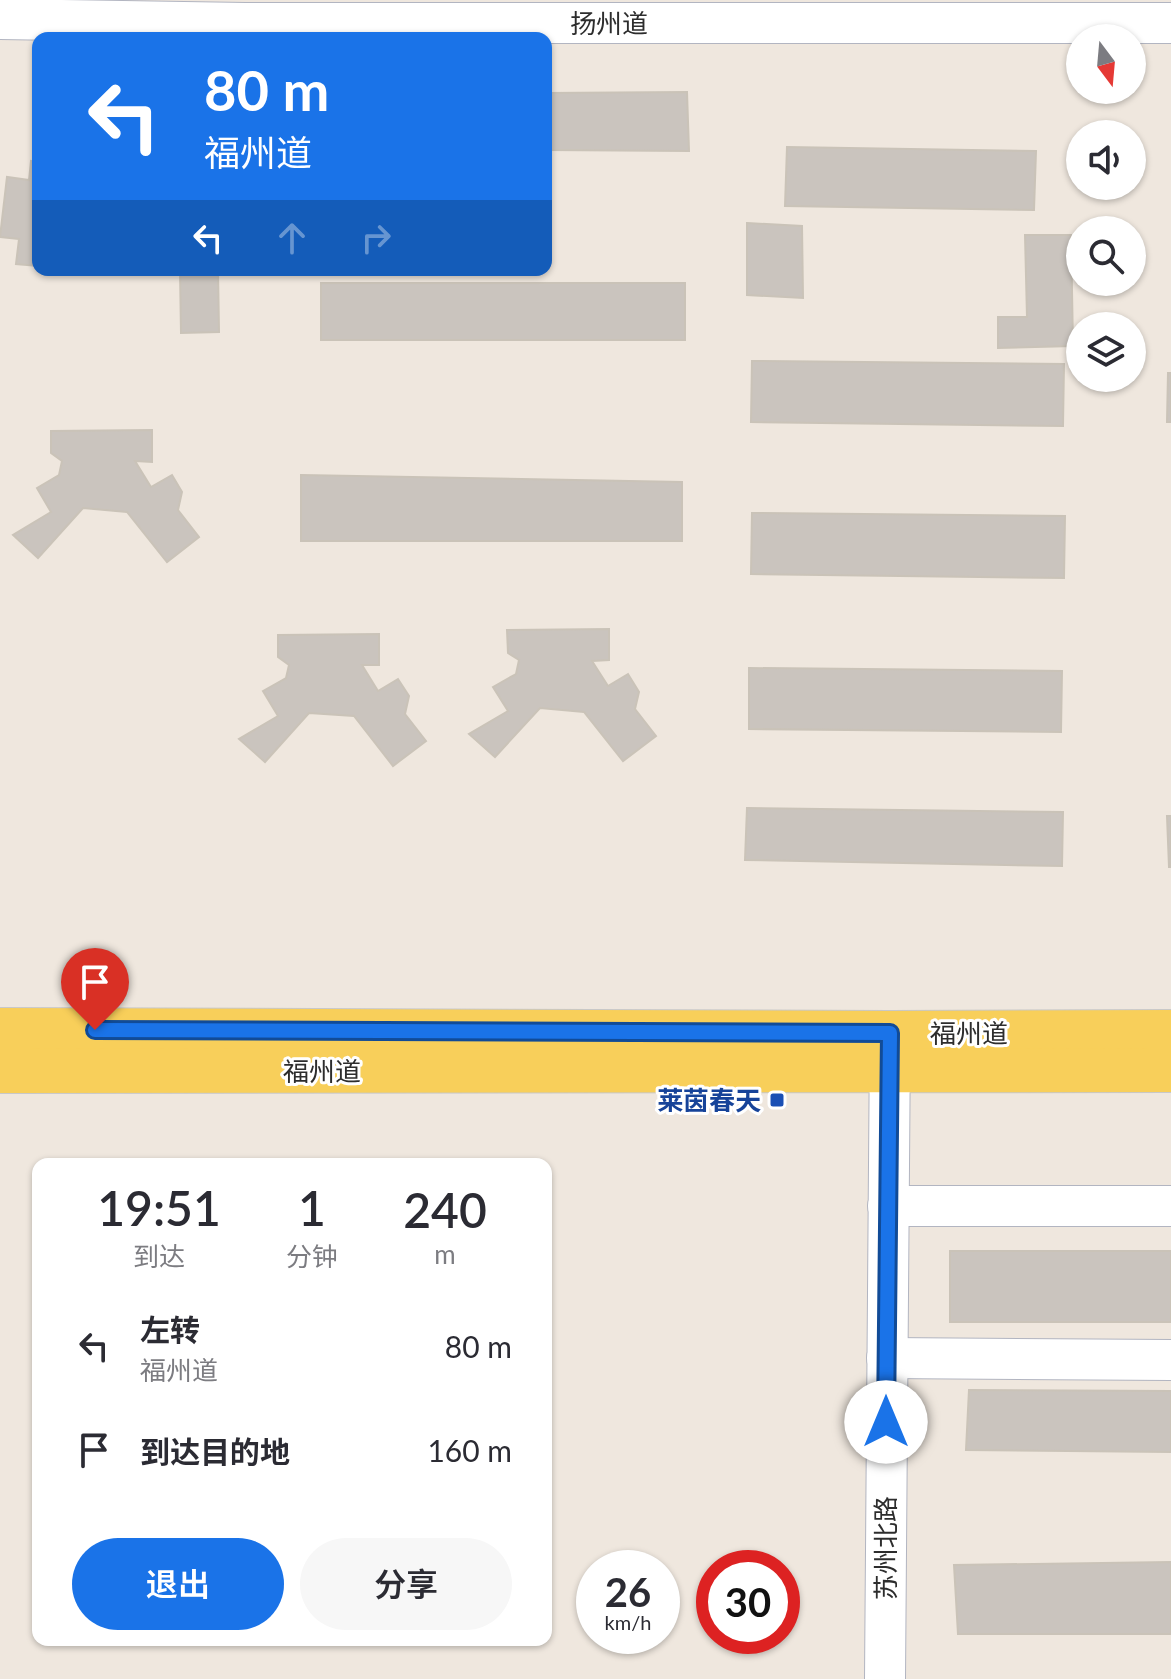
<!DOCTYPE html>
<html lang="zh">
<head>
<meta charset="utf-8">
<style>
	body { margin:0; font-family:Lato,"Noto Sans SC",sans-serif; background:#f7f7f7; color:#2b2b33; height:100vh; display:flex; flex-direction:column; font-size:30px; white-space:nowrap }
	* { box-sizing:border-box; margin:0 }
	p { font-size:26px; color:#7c7c81 }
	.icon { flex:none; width:44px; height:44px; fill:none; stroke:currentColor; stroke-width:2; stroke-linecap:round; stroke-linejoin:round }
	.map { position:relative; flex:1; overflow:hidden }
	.details { position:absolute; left:32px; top:1158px; width:520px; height:488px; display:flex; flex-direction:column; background:#fff; border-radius:16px; box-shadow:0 2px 6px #0004 }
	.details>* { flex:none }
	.hud { position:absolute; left:32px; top:32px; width:520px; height:244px; border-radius:16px; box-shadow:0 2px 6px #0004; background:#1a73e8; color:#fff; overflow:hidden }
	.needle { width:52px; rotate:164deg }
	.fabs { position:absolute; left:1066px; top:24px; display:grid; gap:16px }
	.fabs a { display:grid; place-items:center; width:80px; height:80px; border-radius:50%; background:#fff; box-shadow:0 2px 6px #0004; font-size:40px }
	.speed { position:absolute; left:576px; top:1550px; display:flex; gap:16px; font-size:40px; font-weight:700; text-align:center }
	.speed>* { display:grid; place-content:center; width:104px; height:104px; border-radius:50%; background:#fff; box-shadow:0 2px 6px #0004; line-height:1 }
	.speed small { font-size:20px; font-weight:400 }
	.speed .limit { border:12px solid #d22; background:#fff; color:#111 }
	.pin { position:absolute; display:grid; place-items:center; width:68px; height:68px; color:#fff; margin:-82px -34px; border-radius:50% 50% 50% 0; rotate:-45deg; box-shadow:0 0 8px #0007 }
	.pin .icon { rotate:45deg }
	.me { position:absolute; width:88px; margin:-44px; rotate:0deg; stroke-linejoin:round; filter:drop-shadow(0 0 6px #0008) }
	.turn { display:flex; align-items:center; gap:28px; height:168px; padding:0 40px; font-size:36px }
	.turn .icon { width:104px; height:104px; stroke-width:2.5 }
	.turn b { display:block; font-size:56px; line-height:68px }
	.lanes { display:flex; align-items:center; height:76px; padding:0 40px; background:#0003; justify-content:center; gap:40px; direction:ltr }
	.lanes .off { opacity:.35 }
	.eta { display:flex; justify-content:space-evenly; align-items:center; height:136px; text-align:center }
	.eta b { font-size:48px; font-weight:600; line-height:56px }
	.action { display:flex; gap:16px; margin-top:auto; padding:16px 40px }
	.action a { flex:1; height:92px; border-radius:48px; background:#1a73e8; color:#fff; font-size:32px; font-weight:600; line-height:92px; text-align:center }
	.action a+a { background:#f7f7f7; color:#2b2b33 }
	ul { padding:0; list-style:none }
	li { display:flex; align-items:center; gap:24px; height:104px; padding:0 40px }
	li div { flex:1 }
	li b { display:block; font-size:30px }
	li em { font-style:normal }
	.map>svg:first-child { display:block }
</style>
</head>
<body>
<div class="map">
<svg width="1171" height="1679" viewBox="0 0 1171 1679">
	<rect width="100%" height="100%" fill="#efe7de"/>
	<g fill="#cac4be" stroke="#cac3b8" stroke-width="2">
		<path d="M687 92 689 151 546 150V93Z"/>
		<path d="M787 147 1036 151 1034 210 785 206Z"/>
		<path d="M31 161 38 162V266L16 264 19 239 0 237 7 177 29 180Z"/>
		<path d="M747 223 802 226 803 298 747 295Z"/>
		<path d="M1025 235H1071L1073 346 998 348V317H1027Z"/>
		<path d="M180 270H218L219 332 181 333Z"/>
		<rect x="321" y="283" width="364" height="57"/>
		<path d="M752 361 1064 364 1063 426 751 422Z"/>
		<path d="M1168 373H1171V422H1167Z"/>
		<path d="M152 430V462L135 461 151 487 172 475 182 492 178 510 199 537 167 562 127 512 83 508 38 558 13 535 51 512 37 488 59 475 62 461 51 453V431Z"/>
		<path d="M301 475 682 482V541H301Z"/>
		<path d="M752 513 1065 516 1064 578 751 574Z"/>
		<path d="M609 629V660L592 661 608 686 628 674 639 692 635 709 656 736 623 761 584 712 540 708 495 757 469 734 508 711 493 687 516 674 519 660 508 653 507 630Z"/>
		<path d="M379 634V665H362L378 691 398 679 409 696 405 714 426 741 393 766 354 716 309 713 265 762 239 739 278 716 263 691 286 678 289 665 278 657V635Z"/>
		<path d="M749 668 1062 671 1061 732 749 729Z"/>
		<path d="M747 808 1063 812 1062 866 745 860Z"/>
		<path d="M1167 816H1171V867H1169Z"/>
		<rect x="950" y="1251" width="221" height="71"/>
		<path d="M969 1390 1171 1391V1452L966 1450Z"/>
		<path d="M1171 1562V1634H958L954 1565Z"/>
	</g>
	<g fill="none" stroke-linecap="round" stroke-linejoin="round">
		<g stroke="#b2b5c1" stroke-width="42">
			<g id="minor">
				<path d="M0 19 245 23H1171"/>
				<path d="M888 1206H1171"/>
				<path d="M887 1358 1171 1360"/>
				<path d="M885 1679 890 1037"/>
			</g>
		</g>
		<g stroke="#c8c8c8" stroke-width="46">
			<g id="major">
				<path d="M0 1030 890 1033 1171 1032"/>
				<path d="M0 1071 1171 1070"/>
			</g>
		</g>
		<use href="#minor" stroke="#fff" stroke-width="40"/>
		<use href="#major" stroke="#f8cf5a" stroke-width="44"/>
	</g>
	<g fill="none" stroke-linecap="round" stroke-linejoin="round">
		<g stroke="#114b97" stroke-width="20">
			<path id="route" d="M95 1030 890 1033 886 1422"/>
		</g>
		<use href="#route" stroke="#1a73e8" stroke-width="14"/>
	</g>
	<rect fill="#1a4fb4" stroke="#fff" stroke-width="3" x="769" y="1092" width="16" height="16" rx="4"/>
	<g text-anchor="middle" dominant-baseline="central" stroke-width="6" stroke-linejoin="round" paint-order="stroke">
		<g font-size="26" fill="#2d2d2d" stroke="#fff">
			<text x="609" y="23">扬州道</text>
			<text x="969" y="1033">福州道</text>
			<text x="322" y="1071">福州道</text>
			<text transform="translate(885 1548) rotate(-90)">苏州北路</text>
		</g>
		<g font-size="26" font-weight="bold" fill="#164399" stroke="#fff" text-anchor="end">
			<text x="761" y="1100">莱茵春天</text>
		</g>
	</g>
</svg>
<div class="fabs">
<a><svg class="needle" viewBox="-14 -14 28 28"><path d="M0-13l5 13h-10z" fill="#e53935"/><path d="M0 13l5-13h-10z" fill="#7c7c81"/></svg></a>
<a><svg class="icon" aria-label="sound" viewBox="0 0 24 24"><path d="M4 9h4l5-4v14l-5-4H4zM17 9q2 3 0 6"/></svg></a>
<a><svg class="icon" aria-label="search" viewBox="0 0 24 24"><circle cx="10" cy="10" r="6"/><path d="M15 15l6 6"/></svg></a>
<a><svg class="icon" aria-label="layers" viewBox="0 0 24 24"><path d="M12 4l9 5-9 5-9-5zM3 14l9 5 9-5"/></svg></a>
</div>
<div class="speed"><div>26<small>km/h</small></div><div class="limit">30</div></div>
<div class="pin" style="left:95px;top:1030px;background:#d93025"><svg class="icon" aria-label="arrive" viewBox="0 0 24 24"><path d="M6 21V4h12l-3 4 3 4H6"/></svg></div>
<svg class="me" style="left:886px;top:1422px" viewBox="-20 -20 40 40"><circle r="19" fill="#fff"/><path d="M0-13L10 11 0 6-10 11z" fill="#1a73e8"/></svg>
<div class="hud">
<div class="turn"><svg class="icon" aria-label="left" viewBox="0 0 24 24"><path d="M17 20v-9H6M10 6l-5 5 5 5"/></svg><div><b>80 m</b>福州道</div></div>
<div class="lanes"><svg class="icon" aria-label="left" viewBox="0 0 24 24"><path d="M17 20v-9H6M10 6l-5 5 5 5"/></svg><svg class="icon off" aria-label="ahead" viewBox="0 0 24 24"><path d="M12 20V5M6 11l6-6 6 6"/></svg><svg class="icon off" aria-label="right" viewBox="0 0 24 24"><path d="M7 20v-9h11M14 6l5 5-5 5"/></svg></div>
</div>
<section class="details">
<div class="eta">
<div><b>19:51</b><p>到达</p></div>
<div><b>1</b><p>分钟</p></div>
<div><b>240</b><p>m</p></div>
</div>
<ul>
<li><svg class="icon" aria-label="left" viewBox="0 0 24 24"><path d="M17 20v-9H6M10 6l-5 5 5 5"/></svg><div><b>左转</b><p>福州道</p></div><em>80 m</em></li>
<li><svg class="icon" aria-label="arrive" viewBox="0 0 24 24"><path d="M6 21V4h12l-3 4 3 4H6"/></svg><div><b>到达目的地</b></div><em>160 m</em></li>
</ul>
<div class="action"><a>退出</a><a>分享</a></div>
</section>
</div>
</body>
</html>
